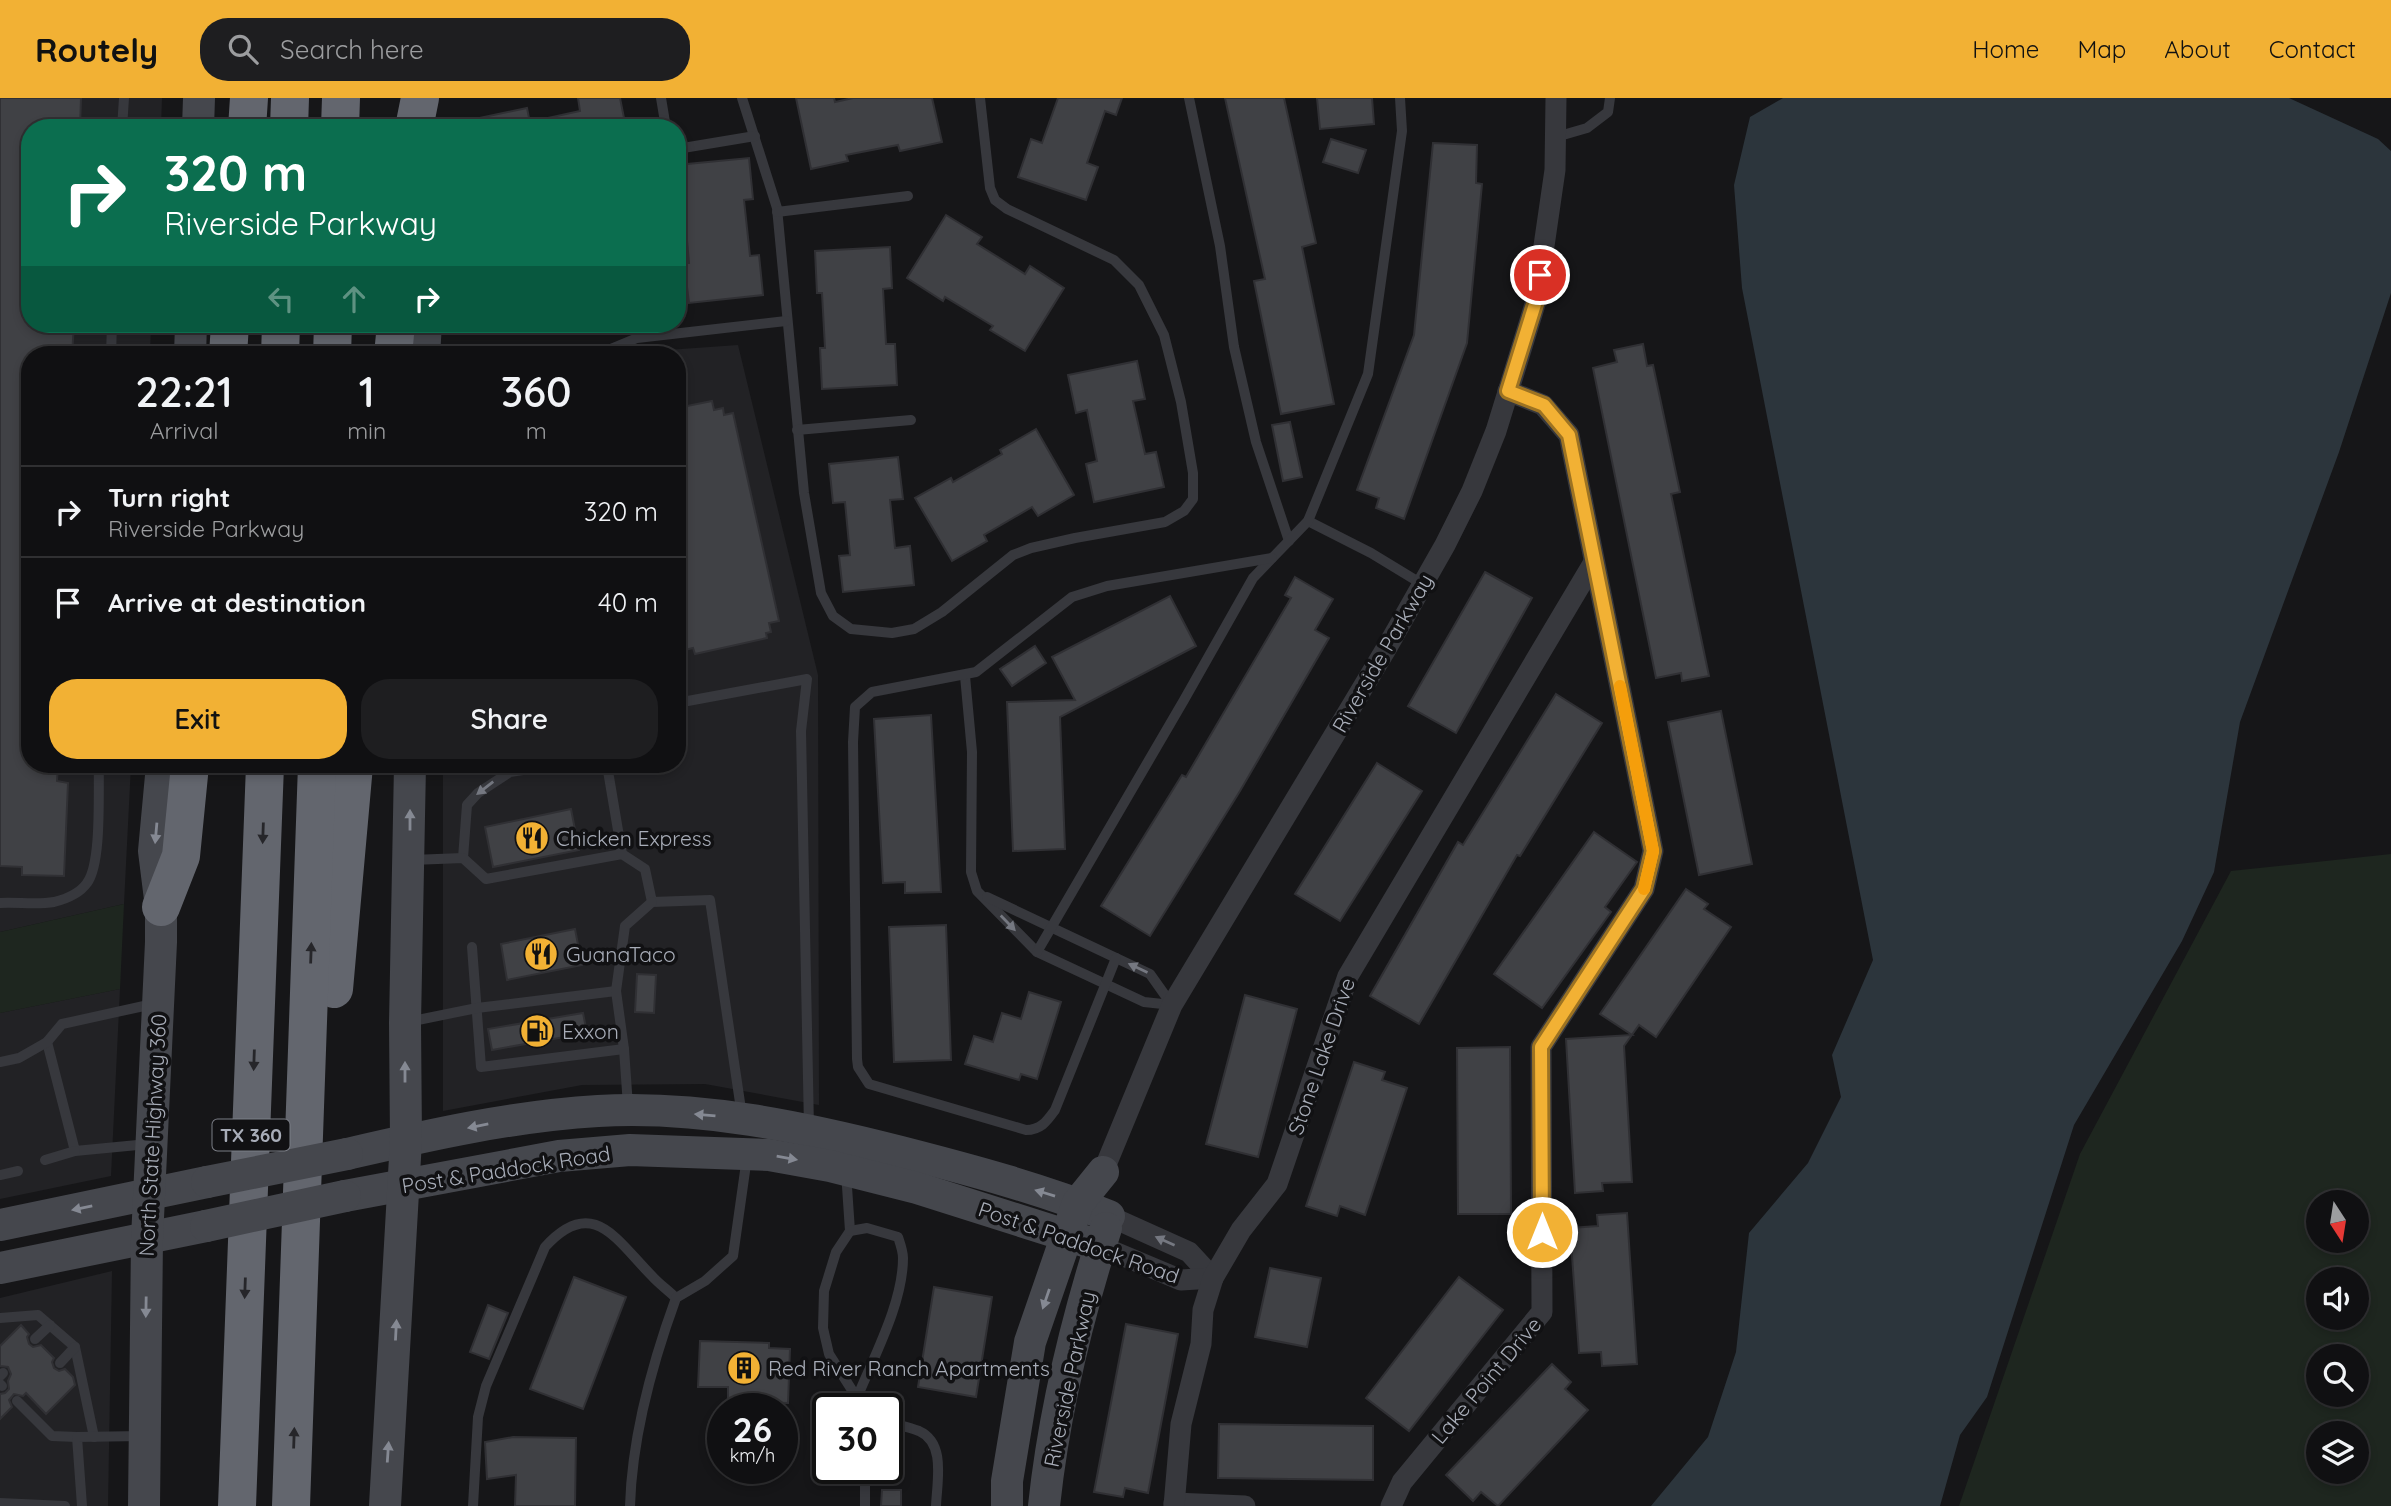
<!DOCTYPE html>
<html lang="en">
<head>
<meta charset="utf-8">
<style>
	body { margin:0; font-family:Quicksand,sans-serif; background:#1e1e20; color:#f1f3f6; height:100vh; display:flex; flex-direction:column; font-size:26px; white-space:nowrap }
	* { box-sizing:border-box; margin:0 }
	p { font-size:23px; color:#9c9d9f }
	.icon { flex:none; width:38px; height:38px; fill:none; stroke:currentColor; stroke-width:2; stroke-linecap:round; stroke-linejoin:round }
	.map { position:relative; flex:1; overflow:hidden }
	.sheet { position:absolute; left:21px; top:248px; width:665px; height:427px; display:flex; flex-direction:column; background:#101012; border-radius:28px; box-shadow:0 4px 10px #0003,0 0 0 2px #303032 }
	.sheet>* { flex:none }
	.guide { position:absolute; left:21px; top:21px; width:665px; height:214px; border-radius:28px; box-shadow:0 4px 10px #0003,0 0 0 2px #303032; background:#0b6e4f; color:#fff; overflow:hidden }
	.needle { width:46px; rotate:168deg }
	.tools { position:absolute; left:2306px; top:1092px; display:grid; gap:14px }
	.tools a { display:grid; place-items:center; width:63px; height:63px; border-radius:50%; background:#101012; box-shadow:0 4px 10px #0003,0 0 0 2px #303032; font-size:35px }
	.speed { position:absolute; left:707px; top:1295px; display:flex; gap:14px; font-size:35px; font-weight:700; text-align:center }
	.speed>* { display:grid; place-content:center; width:91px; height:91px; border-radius:50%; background:#101012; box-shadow:0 4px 10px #0003,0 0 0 2px #303032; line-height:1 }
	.speed small { font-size:18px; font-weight:400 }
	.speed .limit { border:4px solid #111; border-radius:10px; background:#fff; color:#111 }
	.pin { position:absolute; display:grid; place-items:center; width:60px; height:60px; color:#fff; margin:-30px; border:4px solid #fff; border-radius:50%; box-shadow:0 2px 7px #0007 }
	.me { position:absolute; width:77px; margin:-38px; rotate:0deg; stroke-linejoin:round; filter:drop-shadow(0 0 5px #0008) }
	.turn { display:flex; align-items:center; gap:24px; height:147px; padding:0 28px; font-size:32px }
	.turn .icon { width:91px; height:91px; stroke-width:2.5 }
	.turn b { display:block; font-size:49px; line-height:60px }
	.lanes { display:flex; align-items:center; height:66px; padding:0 28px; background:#0003; justify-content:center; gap:35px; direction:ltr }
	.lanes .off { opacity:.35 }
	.eta { display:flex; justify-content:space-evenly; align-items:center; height:119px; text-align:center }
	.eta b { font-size:42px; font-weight:600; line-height:49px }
	.primary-button { display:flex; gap:14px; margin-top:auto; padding:14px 28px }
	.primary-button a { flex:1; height:80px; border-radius:28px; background:#f2b134; color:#111; font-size:28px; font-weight:600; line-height:80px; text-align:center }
	.primary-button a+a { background:#1e1e20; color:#f1f3f6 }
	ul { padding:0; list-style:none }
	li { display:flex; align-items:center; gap:21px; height:91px; padding:0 28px; border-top:2px solid #303032 }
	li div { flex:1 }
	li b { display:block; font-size:26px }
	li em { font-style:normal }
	header { display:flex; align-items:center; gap:42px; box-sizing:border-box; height:98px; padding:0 35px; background:#f2b134; color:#111 }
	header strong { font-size:33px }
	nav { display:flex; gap:38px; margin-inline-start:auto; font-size:24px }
	.search { width:490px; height:63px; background:#1e1e20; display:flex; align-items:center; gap:18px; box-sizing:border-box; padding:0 24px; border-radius:28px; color:#9c9d9f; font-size:26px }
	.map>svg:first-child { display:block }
</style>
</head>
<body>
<header>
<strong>Routely</strong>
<div class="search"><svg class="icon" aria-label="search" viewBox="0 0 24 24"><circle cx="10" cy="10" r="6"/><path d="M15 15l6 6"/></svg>Search here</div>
<nav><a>Home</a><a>Map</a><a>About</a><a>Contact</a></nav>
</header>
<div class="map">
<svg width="2391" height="1408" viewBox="0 0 2391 1408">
	<rect width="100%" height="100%" fill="#161618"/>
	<g fill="#222225">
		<path d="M0 0H162L161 30H30V226H151L150 257H30V667H131L124 806 0 834Z"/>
		<path d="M738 247 818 577 819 1007 705 986 582 987 443 1013V667H677V257H633L639 254Z"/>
		<path d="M120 891 111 1078 0 1101V915Z"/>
		<path d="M112 1173 108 1408H0V1200Z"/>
	</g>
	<g fill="#1e261f" fill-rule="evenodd">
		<path d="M2391 756V1408H1959L2080 1056 2231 773ZM2319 1104H2357V1143H2319ZM2319 1181H2357V1220H2319ZM2319 1258H2357V1297H2319ZM2319 1335H2357V1374H2319Z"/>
		<path d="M124 806 120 891 0 915V834Z"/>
	</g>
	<path fill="#2c353c" d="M1783 0H2289L2378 41 2391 53V195L2339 354 2240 624 2214 774 2182 843 2074 1027 1987 1299 1960 1337 1940 1408H1651L1708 1339 1736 1254 1749 1135 1808 1065 1841 999 1832 957 1873 862 1742 190 1734 87 1750 19Z"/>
	<g fill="#404145" stroke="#303034" stroke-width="2">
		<path d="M0 0H81L80 30H30V226H74L72 257H30V667H58L57 683 68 685 64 778 22 777V769L0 768Z"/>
		<path d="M578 0H620L626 30H535L534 23 580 13Z"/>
		<path d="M796 0H834L835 4 853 0H932L942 44 900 53 898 47 846 57 848 63 811 71Z"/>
		<path d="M1058 0H1122L1116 17 1105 13 1087 65 1098 69 1086 102 1018 79 1031 41 1042 45Z"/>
		<path d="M1225 0H1284L1316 145 1302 149 1334 306 1281 316 1254 183 1265 181Z"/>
		<path d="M1317 0H1372L1374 26 1320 31Z"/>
		<path d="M527 10 531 30H466L465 23Z"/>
		<path d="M1331 41 1366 52 1358 75 1323 64Z"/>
		<path d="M1433 45 1477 47 1476 85 1482 86 1467 245 1404 421 1376 410 1379 400 1357 392 1414 237Z"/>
		<path d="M749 60 753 101 744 102 750 158 759 157 763 197 689 205 684 165H689L684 109 679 110 677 67Z"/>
		<path d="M946 117 982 139 977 146 1025 176 1030 168 1064 190 1025 253 990 232 993 228 945 199 943 203 907 180Z"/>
		<path d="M890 149 892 190 883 191 886 246H895L897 287 822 291 820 250H825L822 195H817L815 153Z"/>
		<path d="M1643 246 1647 268 1653 267 1680 394 1671 396 1709 578 1682 583 1681 575 1656 580 1593 270 1617 264 1614 252Z"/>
		<path d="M1137 263 1145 301 1133 303 1145 356 1156 354 1164 389 1094 404 1086 366 1097 363 1087 312 1076 315 1068 277Z"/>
		<path d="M712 303 714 312 723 310 724 317 733 315 779 523 769 525 771 534 766 535 767 540 695 556 693 550 685 552 683 544 677 545V310Z"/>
		<path d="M1290 324 1302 379 1283 383 1272 327Z"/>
		<path d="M1036 331 1074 397 1038 418 1032 409 984 437 987 443 952 463 915 400 951 380 953 384 1002 356 1000 352Z"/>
		<path d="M898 359 903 401 890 402 895 450 910 448 914 487 843 494 839 458 850 457 845 404 833 405 829 366Z"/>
		<path d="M1485 474 1532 500 1456 635 1408 608Z"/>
		<path d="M1295 479 1333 501 1315 532 1329 540 1240 693 1150 838 1101 808 1182 677 1186 679 1291 500 1285 497Z"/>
		<path d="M1170 498 1196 548 1060 619 1065 751 1013 753 1007 604 1075 602 1052 559Z"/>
		<path d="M1035 548 1046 565 1012 588 1000 571Z"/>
		<path d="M1556 596 1602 625 1520 758 1517 757 1419 926 1370 898 1458 744 1463 747Z"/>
		<path d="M1721 613 1752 766 1699 777 1668 624Z"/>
		<path d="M931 617 941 794 905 795V784L883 785 874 621Z"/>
		<path d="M1377 665 1422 693 1340 823 1295 796Z"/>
		<path d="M571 711 579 752 493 769 485 729Z"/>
		<path d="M1594 734 1637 764 1605 809 1611 814 1542 910 1494 876Z"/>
		<path d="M1686 791 1708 806 1704 811 1731 829 1656 939 1639 927 1624 948 1632 1084 1602 1085 1603 1093 1575 1095 1566 941 1632 937 1600 916Z"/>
		<path d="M946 827 951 962 894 964 889 829Z"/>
		<path d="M575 831 582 867 507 882 501 846Z"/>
		<path d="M637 876 656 877 654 915 635 914Z"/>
		<path d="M1029 894 1061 904 1037 981 1021 976 1019 982 965 966 974 938 993 944 1002 915 1021 921Z"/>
		<path d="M1245 897 1297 911 1258 1059 1206 1046Z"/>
		<path d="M583 915 587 935 492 952 488 931Z"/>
		<path d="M1510 949 1511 1116H1458L1457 950Z"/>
		<path d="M1354 964 1385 974 1382 982 1407 990 1365 1117 1340 1108 1337 1118 1306 1108Z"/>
		<path d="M1627 1115 1637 1266 1602 1268 1601 1254 1579 1255 1570 1130 1598 1128 1597 1117Z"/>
		<path d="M1270 1170 1321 1180 1307 1249 1255 1239Z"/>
		<path d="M574 1179 626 1199 583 1311 530 1291Z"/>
		<path d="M1459 1179 1503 1212 1409 1333 1366 1300Z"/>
		<path d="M934 1189 992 1199 976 1299 918 1289Z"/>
		<path d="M488 1207 508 1215 489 1261 470 1254Z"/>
		<path d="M1126 1226 1178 1236 1148 1395 1125 1390 1123 1399 1094 1394Z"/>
		<path d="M21 1227 29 1236 27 1239 29 1246 33 1249 41 1247 54 1260 52 1264 54 1270 59 1273 65 1271 73 1279 75 1287 46 1316 26 1295 23 1298 14 1296 9 1302 12 1309 0 1321V1296L5 1295 9 1291 8 1283 11 1276 8 1269 0 1268V1248Z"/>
		<path d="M700 1243 769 1245V1250L790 1251 788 1305 728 1303V1289H698Z"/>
		<path d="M1552 1266 1571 1284 1565 1291 1588 1312 1498 1408 1481 1394 1473 1403 1446 1377Z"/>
		<path d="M1219 1326 1373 1328V1382L1218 1380Z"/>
		<path d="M513 1339 576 1340 575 1408H515L516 1377 487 1381 485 1344Z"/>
		<path d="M882 1392H901V1408H881Z"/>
	</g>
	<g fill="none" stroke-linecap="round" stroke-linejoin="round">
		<g stroke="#37383d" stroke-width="10">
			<path d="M661 0 666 30"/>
			<path d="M742 0 777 110 804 395 821 495 833 518 851 531 892 535 914 531 942 514 1013 457 1031 450 1075 440 1165 424 1184 413 1193 401V375L1181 304 1164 237 1139 187 1114 162 1007 111 995 102 990 90 980 0"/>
			<path d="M1189 0 1220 148 1234 249 1256 344 1289 443"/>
			<path d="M122 30 124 0"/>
			<path d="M1556 39 1587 30 1608 14 1610 0"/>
			<path d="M677 51 755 38"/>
			<path d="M777 114 908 98"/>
			<path d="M111 257 112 226"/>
			<path d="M596 257 637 240 786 223"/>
			<path d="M797 332 911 322"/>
			<path d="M1308 423 1371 455 1422 486"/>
			<path d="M965 578 972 654 971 774 977 793 1037 854 1144 904 1172 907"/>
			<path d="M677 605 807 581 801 633 809 1030"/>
			<path d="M607 667 622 756"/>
			<path d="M463 760 467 707 478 695 510 674 555 667"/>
			<path d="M412 762 463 760 486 781 622 756 645 771 652 804 710 802 742 1018"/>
			<path d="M987 799 1150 876 1172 907"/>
			<path d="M0 805C18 804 37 807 54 804 66 801 80 795 87 785 102 765 98 694 99 667"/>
			<path d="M472 849 481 969 624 951"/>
			<path d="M1037 854 1184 602 1253 480 1308 423 1368 276 1402 33 1400 0"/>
			<path d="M1116 860 1055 1012C1047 1023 1041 1032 1026 1032L869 986 858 969 857 961 853 644 855 609 872 594 976 574 1072 499 1107 488 1272 460"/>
			<path d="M408 924 477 910 616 893"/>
			<path d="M47 944 75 1053 148 1046"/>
			<path d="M0 964 19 960 47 944 62 926 153 906"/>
			<path d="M628 1008 624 951 616 893 625 828 652 804"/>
			<path d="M45 1062 75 1053"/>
			<path d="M846 1074 850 1133 836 1154 824 1193 823 1230 829 1256 857 1300 860 1311"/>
			<path d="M0 1077 18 1073"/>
			<path d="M850 1133 867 1130 898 1139C900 1145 903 1153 903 1160 903 1205 874 1258 857 1300"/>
			<path d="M0 1220 38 1217 75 1249 94 1339"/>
			<path d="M35 1241 50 1227"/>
			<path d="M60 1265 75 1249"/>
			<path d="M0 1278 3 1275"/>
			<path d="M0 1286 2 1288"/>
			<path d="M17 1303 52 1338 77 1339"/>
			<path d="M887 1324C898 1327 909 1329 919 1333 946 1345 937 1383 936 1408"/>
			<path d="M0 1405 65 1408"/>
			<path d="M82 1408 77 1339 142 1338"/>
			<path d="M473 1408 478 1319 486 1288 545 1149C593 1096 617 1143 652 1178 659 1186 668 1192 676 1200"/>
			<path d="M630 1408C632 1338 652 1266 676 1200L705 1183 733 1158 747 1059"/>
			<path d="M865 1408V1370"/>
		</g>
		<g stroke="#37383d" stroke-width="21">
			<path d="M1103 1074 1172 907 1386 551 1445 447 1472 393 1496 333 1536 203 1555 72 1556 0"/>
			<path d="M1109 1118 1189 1154 1213 1180"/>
			<path d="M1100 1148 1181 1182 1213 1180"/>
			<path d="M1174 1405 1245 1408"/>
			<path d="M1174 1408 1181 1326 1201 1246 1203 1212 1213 1180 1241 1132 1277 1086 1348 878 1594 464"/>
			<path d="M1391 1408 1402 1384 1542 1214 1541 949 1644 791 1653 753 1569 337 1543 307 1508 293"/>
		</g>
		<g stroke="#45474d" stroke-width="32">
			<path d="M198 30 199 0"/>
			<path d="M190 257 191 226"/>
			<path d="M424 257 426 226"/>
			<path d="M347 1056C429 1037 513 1018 598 1013 699 1007 803 1029 901 1054 971 1072 1042 1091 1109 1118"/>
			<path d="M345 1098 559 1058 630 1052 769 1057 830 1068 917 1090 1100 1148"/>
			<path d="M0 1127 207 1084"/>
			<path d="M0 1170 206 1128"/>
			<path d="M144 1408 147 1141 161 844V809L154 753 162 667"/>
			<path d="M385 1408 406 1042 405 925 410 667"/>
			<path d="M1007 1408V1383L1030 1244 1078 1105 1103 1074"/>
			<path d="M1044 1408C1054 1313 1077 1220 1106 1130"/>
		</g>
		<g stroke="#63666e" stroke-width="38">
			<path d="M247 30 249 0"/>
			<path d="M289 30 290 0"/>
			<path d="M340 30 341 0"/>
			<path d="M414 30 420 0"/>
			<path d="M228 257 230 226"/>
			<path d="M280 257 281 226"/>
			<path d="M332 257 333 226"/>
			<path d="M393 257 396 226"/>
			<path d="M161 809 181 758 190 667"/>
			<path d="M334 891 354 667"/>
			<path d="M237 1408 265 667"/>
			<path d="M291 1408 317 667"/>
		</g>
		<g stroke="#45474d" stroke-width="32">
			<path d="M207 1084 347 1056"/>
			<path d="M206 1128 345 1098"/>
		</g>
	</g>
	<defs><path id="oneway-solid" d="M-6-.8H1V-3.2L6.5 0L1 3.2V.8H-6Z" transform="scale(1.75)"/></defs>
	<g fill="#757881">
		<use href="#oneway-solid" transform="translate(485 690) rotate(142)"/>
		<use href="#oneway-solid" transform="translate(1008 825) rotate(46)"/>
		<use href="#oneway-solid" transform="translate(1138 870) rotate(-155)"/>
		<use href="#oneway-solid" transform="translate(1165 1143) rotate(-156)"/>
	</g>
	<g fill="#858993">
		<use href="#oneway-solid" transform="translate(410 722) rotate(-90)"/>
		<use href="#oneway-solid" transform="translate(156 735) rotate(95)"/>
		<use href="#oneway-solid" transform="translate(405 974) rotate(-90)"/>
		<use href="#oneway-solid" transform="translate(705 1017) rotate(-175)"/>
		<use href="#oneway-solid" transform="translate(478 1028) rotate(169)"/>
		<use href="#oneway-solid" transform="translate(787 1060) rotate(10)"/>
		<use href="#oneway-solid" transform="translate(1045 1095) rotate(-163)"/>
		<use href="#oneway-solid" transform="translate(82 1110) rotate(168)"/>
		<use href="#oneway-solid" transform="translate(1046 1201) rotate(109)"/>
		<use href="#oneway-solid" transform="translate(146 1209) rotate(91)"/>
		<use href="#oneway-solid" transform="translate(396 1232) rotate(-87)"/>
		<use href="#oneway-solid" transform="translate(388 1354) rotate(-86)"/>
	</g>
	<g fill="#26262a">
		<use href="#oneway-solid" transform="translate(263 735) rotate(92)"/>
		<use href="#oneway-solid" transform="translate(311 855) rotate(-88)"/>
		<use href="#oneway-solid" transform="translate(254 962) rotate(92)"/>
		<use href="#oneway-solid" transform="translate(245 1190) rotate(92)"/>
		<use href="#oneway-solid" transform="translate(294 1340) rotate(-88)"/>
	</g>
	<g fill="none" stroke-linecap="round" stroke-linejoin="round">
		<g stroke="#9d7322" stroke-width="18">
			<path id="route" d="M1540 177 1536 203 1508 293 1544 307 1569 337 1653 753 1644 791 1541 949 1542 1134"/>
		</g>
		<use href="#route" stroke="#f2b134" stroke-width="12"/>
		<path stroke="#f59e0b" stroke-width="12" d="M1620 588 1653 753 1644 791"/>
	</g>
	<defs>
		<g id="restaurant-disc" transform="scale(1.75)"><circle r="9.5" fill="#f2b134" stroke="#111113"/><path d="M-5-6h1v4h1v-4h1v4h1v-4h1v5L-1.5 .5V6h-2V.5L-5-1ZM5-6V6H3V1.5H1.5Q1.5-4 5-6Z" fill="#111"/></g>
		<g id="fuel-disc" transform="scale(1.75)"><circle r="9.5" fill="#f2b134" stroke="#111113"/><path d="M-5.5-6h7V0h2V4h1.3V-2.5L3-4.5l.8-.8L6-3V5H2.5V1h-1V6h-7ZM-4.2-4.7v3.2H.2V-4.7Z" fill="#111"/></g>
		<g id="building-disc" transform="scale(1.75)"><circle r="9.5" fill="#f2b134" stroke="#111113"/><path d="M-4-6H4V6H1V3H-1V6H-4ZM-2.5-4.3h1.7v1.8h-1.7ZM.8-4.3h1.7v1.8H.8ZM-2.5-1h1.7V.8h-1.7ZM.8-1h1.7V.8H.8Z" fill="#111"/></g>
	</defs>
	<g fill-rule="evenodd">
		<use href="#restaurant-disc" x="532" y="740"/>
		<use href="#restaurant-disc" x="541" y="856"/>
		<use href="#fuel-disc" x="537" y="933"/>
		<use href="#building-disc" x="744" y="1270"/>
	</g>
	<g text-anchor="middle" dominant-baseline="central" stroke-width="7" stroke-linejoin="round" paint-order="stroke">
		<rect fill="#111113" stroke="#7b7e86" stroke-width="2" x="212.5" y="1021.5" width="77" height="31" rx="5"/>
		<g font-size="19" font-weight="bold" fill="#a8adb8">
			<text x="251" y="1037">TX 360</text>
		</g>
		<g font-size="21" fill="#a8adb8" stroke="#111113">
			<text transform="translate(1382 555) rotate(-60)">Riverside Parkway</text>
			<text transform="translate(1321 958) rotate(-71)">Stone Lake Drive</text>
			<text transform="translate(152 1037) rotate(-87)">North State Highway 360</text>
			<text transform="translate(506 1071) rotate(-9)">Post &amp; Paddock Road</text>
			<text transform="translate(1079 1144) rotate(19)">Post &amp; Paddock Road</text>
			<text transform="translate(1069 1281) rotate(-78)">Riverside Parkway</text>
			<text transform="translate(1486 1282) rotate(-50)">Lake Point Drive</text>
		</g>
		<g font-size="21" fill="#a8adb8" stroke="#111113" text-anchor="start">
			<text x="556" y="740">Chicken Express</text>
			<text x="566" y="856">GuanaTaco</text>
			<text x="562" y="933">Exxon</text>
			<text x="768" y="1270">Red River Ranch Apartments</text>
		</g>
	</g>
</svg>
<div class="tools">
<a><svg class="needle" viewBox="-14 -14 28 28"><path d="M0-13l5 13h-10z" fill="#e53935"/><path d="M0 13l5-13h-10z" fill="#9c9d9f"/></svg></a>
<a><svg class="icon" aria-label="sound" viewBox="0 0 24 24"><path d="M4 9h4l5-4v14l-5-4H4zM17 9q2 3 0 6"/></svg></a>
<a><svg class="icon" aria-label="search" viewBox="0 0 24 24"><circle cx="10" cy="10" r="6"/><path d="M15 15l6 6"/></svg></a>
<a><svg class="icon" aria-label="layers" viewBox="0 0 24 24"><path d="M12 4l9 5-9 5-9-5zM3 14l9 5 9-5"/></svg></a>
</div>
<div class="speed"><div>26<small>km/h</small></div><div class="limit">30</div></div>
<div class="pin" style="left:1540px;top:177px;background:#d93025"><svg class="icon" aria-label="arrive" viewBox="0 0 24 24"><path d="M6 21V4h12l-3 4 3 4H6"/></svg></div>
<svg class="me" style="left:1542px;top:1134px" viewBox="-20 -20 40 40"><circle r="17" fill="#f2b134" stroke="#fff" stroke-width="3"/><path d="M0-11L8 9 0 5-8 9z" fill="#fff"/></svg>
<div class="guide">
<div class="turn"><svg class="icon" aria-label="right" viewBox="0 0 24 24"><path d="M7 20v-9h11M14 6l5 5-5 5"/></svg><div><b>320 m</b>Riverside Parkway</div></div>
<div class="lanes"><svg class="icon off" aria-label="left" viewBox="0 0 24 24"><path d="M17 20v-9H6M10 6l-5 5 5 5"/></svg><svg class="icon off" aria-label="ahead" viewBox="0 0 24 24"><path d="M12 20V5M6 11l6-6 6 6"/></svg><svg class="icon" aria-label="right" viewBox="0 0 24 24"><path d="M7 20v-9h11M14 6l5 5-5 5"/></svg></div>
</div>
<section class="sheet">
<div class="eta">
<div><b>22:21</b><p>Arrival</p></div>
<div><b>1</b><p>min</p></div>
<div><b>360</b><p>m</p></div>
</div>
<ul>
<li><svg class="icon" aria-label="right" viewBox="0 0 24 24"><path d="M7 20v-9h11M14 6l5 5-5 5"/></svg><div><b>Turn right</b><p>Riverside Parkway</p></div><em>320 m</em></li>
<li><svg class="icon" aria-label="arrive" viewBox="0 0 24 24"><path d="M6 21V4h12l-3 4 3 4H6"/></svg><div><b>Arrive at destination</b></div><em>40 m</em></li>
</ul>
<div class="primary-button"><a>Exit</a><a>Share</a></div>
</section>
</div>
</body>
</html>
